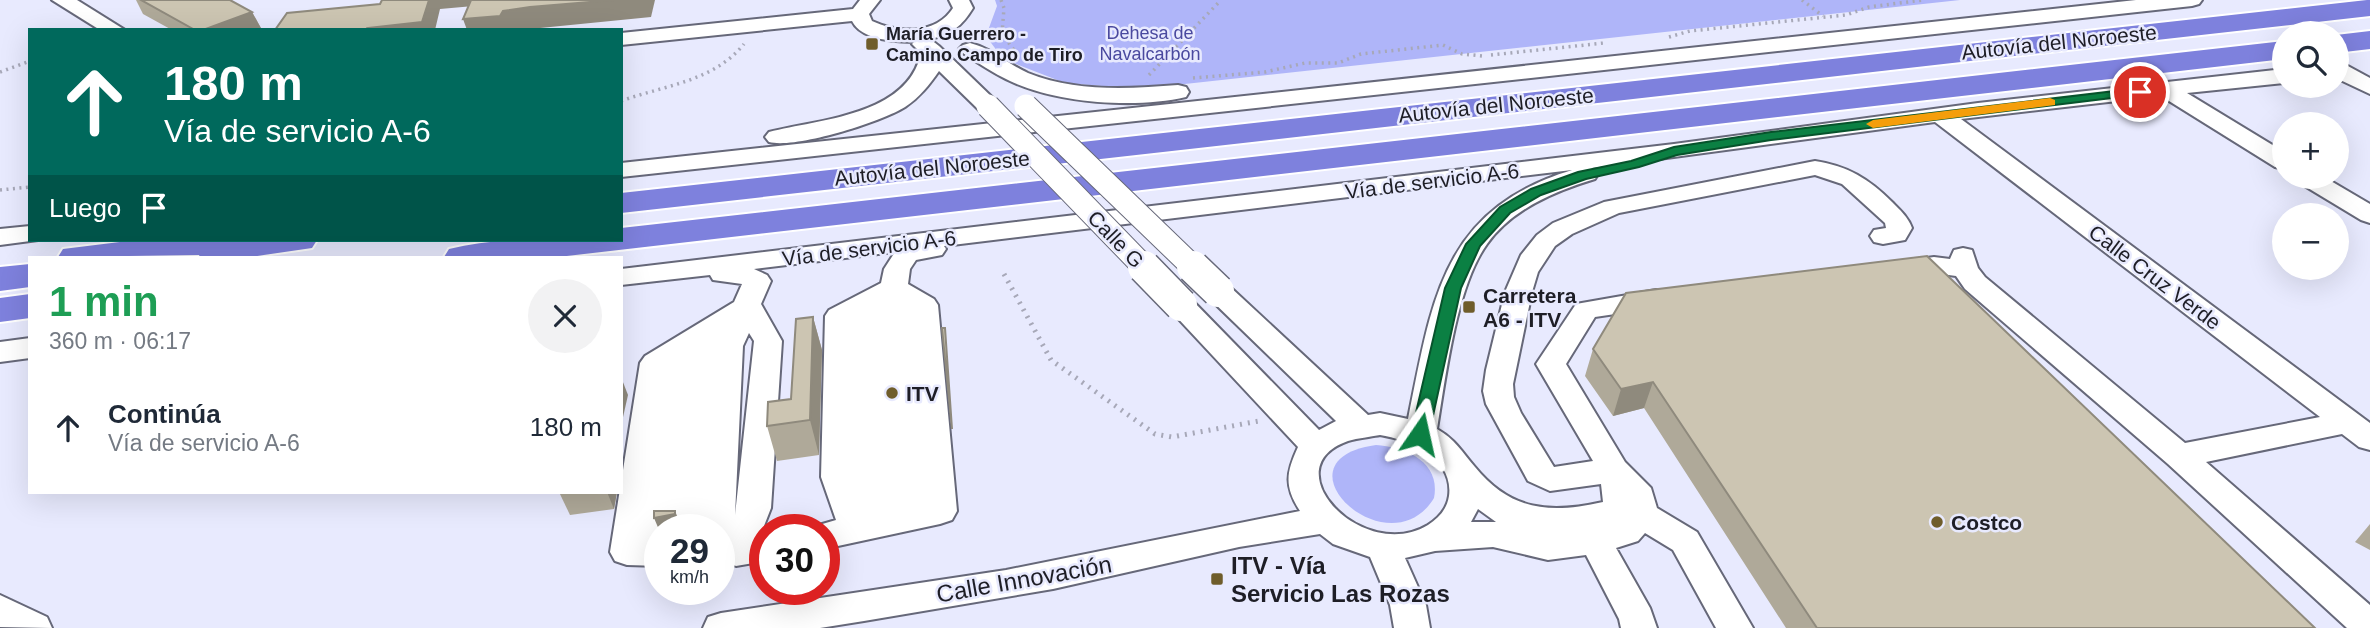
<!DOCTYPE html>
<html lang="es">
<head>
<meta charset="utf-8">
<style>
	body { margin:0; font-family:Arial,sans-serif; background:#f2f2f3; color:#1f2937; height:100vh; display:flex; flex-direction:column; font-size:26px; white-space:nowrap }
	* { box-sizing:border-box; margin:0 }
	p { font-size:23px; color:#747a83 }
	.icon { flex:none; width:38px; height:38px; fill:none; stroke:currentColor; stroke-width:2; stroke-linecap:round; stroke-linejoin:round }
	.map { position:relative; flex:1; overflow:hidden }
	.sheet { position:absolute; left:28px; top:256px; width:595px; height:238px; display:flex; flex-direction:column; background:#fff; border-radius:0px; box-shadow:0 7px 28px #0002 }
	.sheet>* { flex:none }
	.hud { position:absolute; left:28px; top:28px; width:595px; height:214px; border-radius:0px; box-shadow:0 7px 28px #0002; background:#00695c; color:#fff; overflow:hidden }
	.buttons { position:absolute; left:2272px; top:21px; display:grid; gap:14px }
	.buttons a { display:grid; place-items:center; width:77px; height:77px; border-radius:50%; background:#fff; box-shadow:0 7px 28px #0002; font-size:35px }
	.speed { position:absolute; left:644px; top:514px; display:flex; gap:14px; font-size:35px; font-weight:700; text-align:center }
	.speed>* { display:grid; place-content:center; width:91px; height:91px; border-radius:50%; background:#fff; box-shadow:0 7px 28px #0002; line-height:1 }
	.speed small { font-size:18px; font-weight:400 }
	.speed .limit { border:10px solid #d22; background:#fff; color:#111 }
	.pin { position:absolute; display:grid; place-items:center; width:60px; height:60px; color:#fff; margin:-30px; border:4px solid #fff; border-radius:50%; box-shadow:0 2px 7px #0007 }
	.me { position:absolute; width:77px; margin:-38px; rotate:11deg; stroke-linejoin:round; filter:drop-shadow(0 0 5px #0008) }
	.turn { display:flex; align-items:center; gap:24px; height:147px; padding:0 21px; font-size:32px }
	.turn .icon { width:91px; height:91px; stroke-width:2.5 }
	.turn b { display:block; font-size:49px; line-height:60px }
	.then { display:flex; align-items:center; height:66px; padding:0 21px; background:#0003; gap:14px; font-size:26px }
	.round { display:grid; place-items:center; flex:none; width:74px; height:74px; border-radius:37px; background:#f2f2f3 }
	.overview { display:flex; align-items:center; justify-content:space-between; height:119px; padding:0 21px }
	h1 { font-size:42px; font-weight:800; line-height:52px; color:#1e9e55 }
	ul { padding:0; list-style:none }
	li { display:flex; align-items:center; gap:21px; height:105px; padding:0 21px }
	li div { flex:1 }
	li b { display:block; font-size:26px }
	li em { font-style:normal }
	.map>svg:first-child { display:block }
</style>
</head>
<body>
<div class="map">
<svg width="2370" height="628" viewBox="0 0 2370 628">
	<rect width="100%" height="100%" fill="#e8eafe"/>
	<g fill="#afb5f9">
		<path d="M995 0H1960L1139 89 1065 83 1003 59 986 36 997 6Z"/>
		<path d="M1376 445C1406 447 1441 462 1434 498 1389 572 1268 460 1376 445Z"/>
	</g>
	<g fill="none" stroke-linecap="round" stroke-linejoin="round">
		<g stroke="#666879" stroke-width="4">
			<g id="minor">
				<path d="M52 0H77L125 30H100Z"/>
				<path d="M860 0H880L869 14 872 21C898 33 936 35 953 8L949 0H969L973 8C962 26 951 35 930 39L939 46 996 101 999 106 996 111H980L939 71C929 85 920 97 905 107 881 122 796 149 769 142L765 137 769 132C819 119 908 116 921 53L912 44 914 42C895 42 861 40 852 21L621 45V33L853 9Z"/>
				<path d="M2136 0H2202L2199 4 2192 6 621 177V163Z"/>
				<path d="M970 43C991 48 1008 64 1028 73 1075 92 1128 89 1178 85L1186 87 1189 92 1186 97C1135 109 1057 103 1010 81 993 73 978 63 963 53L959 49 963 45Z"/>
				<path d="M2336 64 2346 65 2370 78V94L2336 78Z"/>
				<path d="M2284 69V83L2187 93 2284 152V169L2275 167 2161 96 1961 119 2370 423V450L2359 447 2342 434 2206 462 2370 605V628H2347L2168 464 1965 289 1956 276 1934 273 1898 277 1889 275 1885 269 1889 263 1934 257 1950 259 1954 250 1963 248 1972 250 1978 268 1985 277 2185 443 2320 417 1935 122 1592 168 1598 174 1595 179C1555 191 1512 209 1487 244 1456 287 1446 376 1437 429 1455 439 1462 452 1475 467 1511 511 1550 514 1603 502L1601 484 1550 491 1528 481 1486 404 1483 391 1486 370 1505 292 1521 255 1537 235 1553 223 1604 202 1815 161C1848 166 1869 179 1892 202 1900 210 1908 217 1912 228L1905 240 1883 244 1874 242 1870 236 1874 230 1886 228 1885 223 1842 184 1815 175 1619 213 1572 234 1555 246 1538 272 1532 292 1513 384 1514 397 1521 413 1554 467 1593 461 1536 364 1576 304 1656 290 1666 293 1670 299 1666 305 1656 308 1595 317 1566 364 1625 462 1651 488 1657 508 1697 532 1753 628H1716L1673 550 1645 533 1638 541 1616 548 1650 608 1657 628H1621L1619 619 1586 555 1548 560 1493 547 1435 551 1405 558 1426 605 1430 628H1394L1390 605 1370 557 1333 544 1320 534 1239 547 1053 589 864 621 820 628H703L708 617 721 613 1006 570 1300 511C1284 486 1286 473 1298 447L1171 311 1167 305 1171 299 1181 296 1191 299 1319 430 1336 421 1208 297 1204 291 1208 285 1218 282 1228 285 1368 415 1380 413 1408 419C1432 301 1441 210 1572 170L944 246 946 249 942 255 916 260 910 269 908 284 934 299 938 305 957 511 952 520 940 524 824 549V530H810L812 527 836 520 821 477 825 316 829 310 881 283 884 269 895 252 754 269 767 275 771 281 761 304 782 341 771 508 760 536 765 535V561L736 566 719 559V530H660V566L627 565 615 561 610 552 640 363 645 356 734 302 742 284 713 280 710 275 621 285V269L1674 144 1978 103ZM749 333 754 341 735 515 743 346ZM1380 435C1410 440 1454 458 1449 496 1447 509 1439 518 1428 525 1363 564 1271 468 1348 441 1358 438 1370 437 1380 435ZM1478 509 1496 522H1471Z"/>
				<path d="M2295 177H2324L2370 204V223L2361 220 2298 182Z"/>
				<path d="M30 226V240H38L0 245V229Z"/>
				<path d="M30 338V358L0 362V342Z"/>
				<path d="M0 595 47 617 52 628 0 627Z"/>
			</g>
		</g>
		<g stroke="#fff" stroke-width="4">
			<g id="highway">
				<path d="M2367 0H2370V16L621 213V193Z"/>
				<path d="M2370 31V49L2336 53V35Z"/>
				<path d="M2284 41V59L558 257H444L449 249C505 235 564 240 621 240V228Z"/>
				<path d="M136 240H317L312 248 250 257H200L199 255 58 257 63 249Z"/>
				<path d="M30 264V287L0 291V267Z"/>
				<path d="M30 294V318L0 322V298Z"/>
			</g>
		</g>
		<g stroke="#a7a8b8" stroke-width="3.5" stroke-dasharray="2 4.5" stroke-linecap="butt">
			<path d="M1001 0 1004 8 1002 34 1014 50"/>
			<path d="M1802 0 1823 16"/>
			<path d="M1669 37 1690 31 1846 15 1869 7 1923 0"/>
			<path d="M1491 55 1604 43"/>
			<path d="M0 72 30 61"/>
			<path d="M1149 75 1221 0"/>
			<path d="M1193 78 1265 72 1305 63H1338L1361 54 1443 45 1462 54 1483 56"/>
			<path d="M621 101C665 85 713 82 744 44"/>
			<path d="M0 190 30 187"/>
		</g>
		<path stroke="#a7a8b8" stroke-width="5" stroke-dasharray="2 6" stroke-linecap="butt" d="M1004 274 1051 360 1155 434 1172 437 1259 421"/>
		<use href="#minor" fill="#fff" fill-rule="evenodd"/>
		<use href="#highway" fill="#7e81dd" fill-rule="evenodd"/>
		<g stroke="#666879" stroke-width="25" stroke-linecap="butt">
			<g id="minor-bridge-far1">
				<path d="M988 106 1145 268"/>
				<path d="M1026 106 1194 268"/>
			</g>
		</g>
		<g stroke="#666879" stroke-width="35" stroke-linecap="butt">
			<g id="minor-bridge">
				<path d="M1144 267 1181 305"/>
				<path d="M1193 267 1218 291"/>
			</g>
		</g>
		<use href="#minor-bridge-far1" stroke="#fff" stroke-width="23"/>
		<use href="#minor-bridge" stroke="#fff" stroke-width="32"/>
	</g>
	<g fill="#afa999">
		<path d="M136 0H230L252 12 262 30H172L143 14Z"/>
		<path d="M813 317 822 350 819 455 777 461 767 426 791 399Z"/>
		<path d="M1593 349 2315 628H1786L1644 408 1613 416 1585 376Z"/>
		<path d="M559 492H617L614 509 570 515Z"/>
		<path d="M2370 524V550L2355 542Z"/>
	</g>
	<g fill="#8f8a7d">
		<path d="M429 0H483L485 5 440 9 435 30H369L368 28Z"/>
		<path d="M614 0H655L651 17 520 30H467L463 19 503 11 530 7Z"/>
		<path d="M252 12 262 30H203Z"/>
		<path d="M813 317 822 350 819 455 810 420Z"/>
		<path d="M621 377 628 395 621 426Z"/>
		<path d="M1653 382 1644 408 1613 416 1621 389Z"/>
		<path d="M607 492H617L614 509Z"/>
		<path d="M675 511 683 530H660V532L654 518Z"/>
	</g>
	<g fill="#ccc5b2" stroke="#8f8a7d" stroke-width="2">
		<path d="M141 0H230L252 12 203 30H195Z"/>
		<path d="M382 0H429L422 22 368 28 370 30H275L287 13 380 4Z"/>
		<path d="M471 0H614L530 7 503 11 500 16 463 19Z"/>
		<path d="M1927 256 2315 628H1817L1653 382 1621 389 1593 349 1626 293Z"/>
		<path d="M813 317 810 420 767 426 768 402 791 399 796 319Z"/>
		<path d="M942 328H945L952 429Z"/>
		<path d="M654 511H675V514L654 518Z"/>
	</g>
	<path fill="#0b8043" stroke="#07532c" stroke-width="2" d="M2140 88 2144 89V94L1771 140 1677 155 1639 167 1586 179 1541 195 1510 213 1480 246 1461 288 1429 434 1427 438H1414L1411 434 1445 288 1466 244 1500 207 1531 189 1578 172 1631 161 1674 147 1771 132Z"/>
	<path fill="#f59e0b" d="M2050 98 2055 100V105L1873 128 1866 124 1873 120Z"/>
	<g fill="#6f5d2b" stroke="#e8eafe" stroke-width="2.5">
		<rect x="865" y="37" width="14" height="14" rx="3.5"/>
		<rect x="1462" y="300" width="14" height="14" rx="3.5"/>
		<circle cx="892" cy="393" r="7"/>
		<circle cx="1937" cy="522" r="7"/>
		<rect x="1210" y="572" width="14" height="14" rx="3.5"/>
	</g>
	<g text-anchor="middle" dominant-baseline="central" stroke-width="5" stroke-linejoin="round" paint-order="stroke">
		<g font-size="18" fill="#4a499f" stroke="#e8eafe">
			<text x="1150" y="33">Dehesa de<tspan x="1150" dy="21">Navalcarbón</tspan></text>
		</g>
		<g font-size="18" font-weight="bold" fill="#1e1e26" stroke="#e8eafe" text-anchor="start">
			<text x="886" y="34">María Guerrero -<tspan x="886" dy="21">Camino Campo de Tiro</tspan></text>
		</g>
		<g font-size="21" fill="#1e1e26" stroke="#e8eafe">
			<text transform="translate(2059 42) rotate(-6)">Autovía del Noroeste</text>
			<text transform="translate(1496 105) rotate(-6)">Autovía del Noroeste</text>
			<text transform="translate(932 168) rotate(-6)">Autovía del Noroeste</text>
			<text transform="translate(1432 181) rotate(-7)">Vía de servicio A-6</text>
			<text transform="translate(1116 239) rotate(46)">Calle G</text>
			<text transform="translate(869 248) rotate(-7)">Vía de servicio A-6</text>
			<text transform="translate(2155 277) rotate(37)">Calle Cruz Verde</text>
		</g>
		<g font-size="21" font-weight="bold" fill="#1e1e26" stroke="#e8eafe" text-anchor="start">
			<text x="1483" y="295">Carretera<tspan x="1483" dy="24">A6 - ITV</tspan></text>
			<text x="906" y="393">ITV</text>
			<text x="1951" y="522">Costco</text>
		</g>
		<g font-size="24" font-weight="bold" fill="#1e1e26" stroke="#e8eafe" text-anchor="start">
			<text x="1231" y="565">ITV - Vía<tspan x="1231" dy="28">Servicio Las Rozas</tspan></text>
		</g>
		<g font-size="24" fill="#1e1e26" stroke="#e8eafe">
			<text transform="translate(1024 579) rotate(-10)">Calle Innovación</text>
		</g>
	</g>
</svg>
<div class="buttons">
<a><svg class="icon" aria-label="search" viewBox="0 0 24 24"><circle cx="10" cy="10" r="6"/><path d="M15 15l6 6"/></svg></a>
<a>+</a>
<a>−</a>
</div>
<div class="speed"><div>29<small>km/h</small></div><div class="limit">30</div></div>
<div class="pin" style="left:2140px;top:92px;background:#d93025"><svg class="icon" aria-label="arrive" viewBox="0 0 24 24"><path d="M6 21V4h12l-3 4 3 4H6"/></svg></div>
<svg class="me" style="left:1420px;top:434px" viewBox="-20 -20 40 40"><path d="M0-17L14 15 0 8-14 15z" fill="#0b8043" stroke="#fff" stroke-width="4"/></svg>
<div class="hud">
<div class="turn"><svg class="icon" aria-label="ahead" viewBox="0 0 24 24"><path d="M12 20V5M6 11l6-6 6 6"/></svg><div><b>180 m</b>Vía de servicio A-6</div></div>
<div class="then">Luego<svg class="icon" aria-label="arrive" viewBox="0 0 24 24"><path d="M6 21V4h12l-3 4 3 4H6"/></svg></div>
</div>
<section class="sheet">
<div class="overview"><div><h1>1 min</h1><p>360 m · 06:17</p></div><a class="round"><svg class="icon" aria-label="close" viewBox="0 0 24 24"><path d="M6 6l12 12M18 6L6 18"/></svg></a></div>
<ul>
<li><svg class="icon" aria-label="ahead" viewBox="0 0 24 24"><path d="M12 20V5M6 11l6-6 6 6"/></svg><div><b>Continúa</b><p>Vía de servicio A-6</p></div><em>180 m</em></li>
</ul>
</section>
</div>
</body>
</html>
